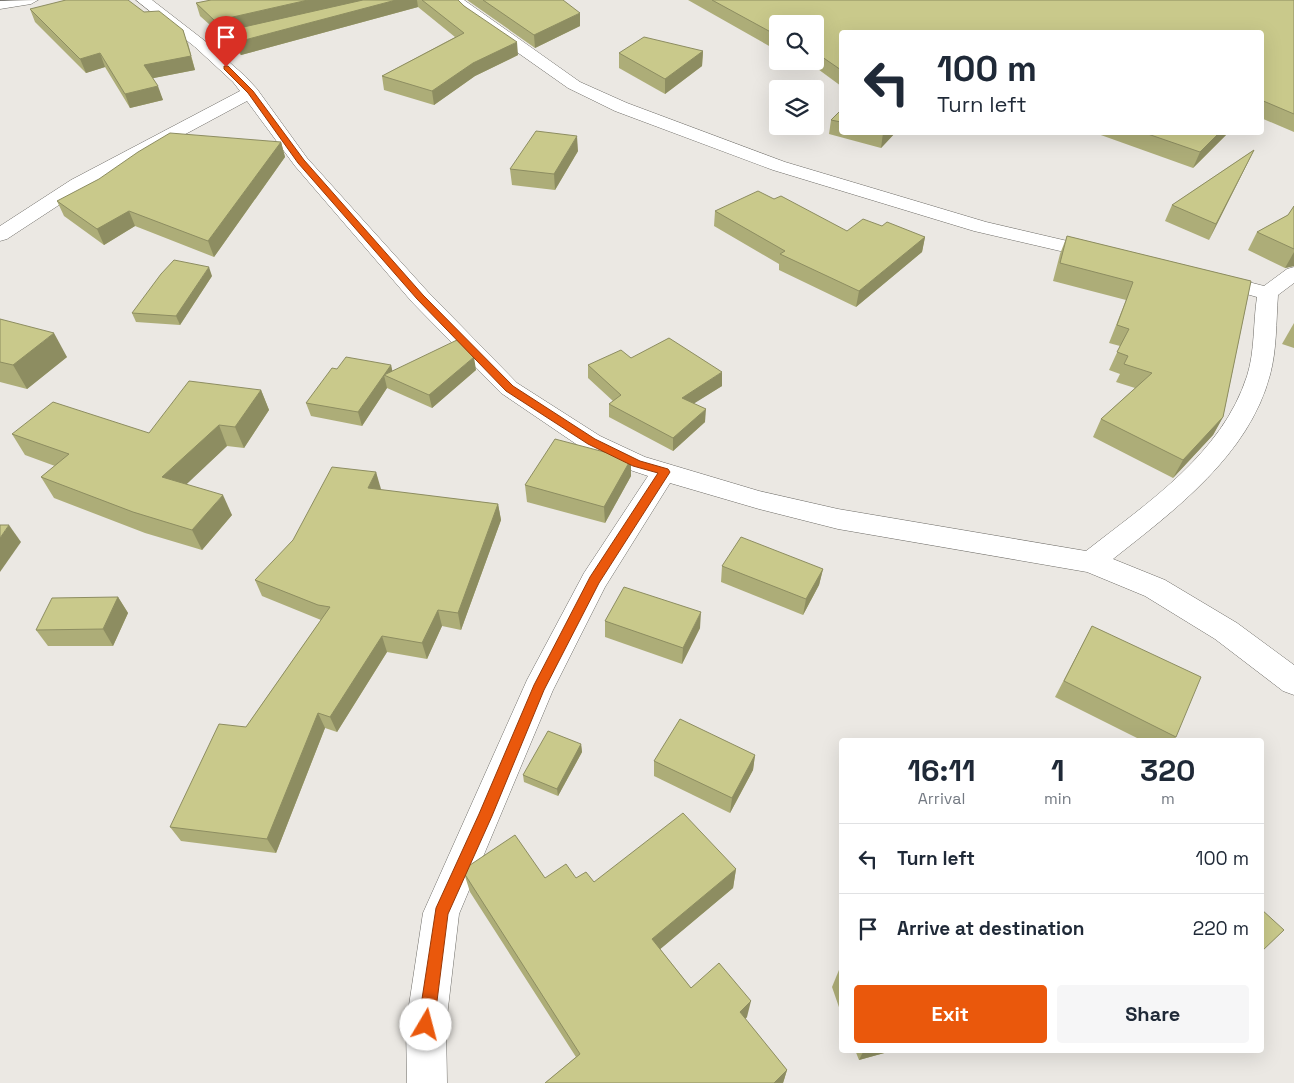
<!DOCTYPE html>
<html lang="en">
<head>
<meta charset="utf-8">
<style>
	body { margin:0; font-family:"Space Grotesk",sans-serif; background:#f6f6f7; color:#1f2937; height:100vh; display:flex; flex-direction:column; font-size:19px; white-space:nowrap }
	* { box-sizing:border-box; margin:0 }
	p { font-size:16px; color:#747a83 }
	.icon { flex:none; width:28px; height:28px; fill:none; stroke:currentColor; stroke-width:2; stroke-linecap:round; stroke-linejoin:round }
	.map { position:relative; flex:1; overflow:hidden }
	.drawer { position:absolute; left:839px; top:738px; width:425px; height:315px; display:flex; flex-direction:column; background:#fff; border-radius:5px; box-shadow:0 5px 20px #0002 }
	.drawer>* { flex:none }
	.top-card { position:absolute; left:839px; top:30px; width:425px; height:105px; border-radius:5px; box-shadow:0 5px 20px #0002; background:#fff; color:#1f2937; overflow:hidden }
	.tools { position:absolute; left:769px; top:15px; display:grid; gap:10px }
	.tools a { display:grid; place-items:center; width:55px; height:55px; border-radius:5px; background:#fff; box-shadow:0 5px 20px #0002; font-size:25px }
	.pin { position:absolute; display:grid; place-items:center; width:42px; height:42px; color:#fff; margin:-51px -21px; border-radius:50% 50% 50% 0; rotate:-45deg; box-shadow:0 0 5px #0007 }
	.pin .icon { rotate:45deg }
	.me { position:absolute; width:55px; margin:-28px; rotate:8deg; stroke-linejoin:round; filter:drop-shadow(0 0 4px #0008) }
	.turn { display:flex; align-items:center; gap:18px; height:105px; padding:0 15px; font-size:22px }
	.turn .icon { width:65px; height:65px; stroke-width:2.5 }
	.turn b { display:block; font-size:35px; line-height:42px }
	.eta { display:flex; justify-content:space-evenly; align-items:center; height:85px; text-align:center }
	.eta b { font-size:30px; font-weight:800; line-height:35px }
	.cta { display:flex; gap:10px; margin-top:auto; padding:10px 15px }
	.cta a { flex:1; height:58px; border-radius:5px; background:#ea580c; color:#fff; font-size:20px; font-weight:800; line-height:58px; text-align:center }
	.cta a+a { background:#f6f6f7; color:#1f2937 }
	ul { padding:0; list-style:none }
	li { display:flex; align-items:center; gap:15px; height:70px; padding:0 15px; border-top:1px solid #e0e1e3 }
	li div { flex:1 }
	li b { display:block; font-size:19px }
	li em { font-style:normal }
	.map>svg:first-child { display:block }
</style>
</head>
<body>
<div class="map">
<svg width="1294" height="1083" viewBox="0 0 1294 1083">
	<rect width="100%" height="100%" fill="#ebe8e3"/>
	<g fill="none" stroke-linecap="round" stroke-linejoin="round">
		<g stroke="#6e6c67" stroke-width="1">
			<g id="minor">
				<path d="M38 0 31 4 0 9V1Z"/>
				<path d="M136 0H152L205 41 245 76 257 89 307 158 428 292 517 383 600 436 645 457 759 491 838 509 1086 551C1147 503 1222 454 1247 376 1255 351 1253 323 1257 297L1207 283 1203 279 1207 275 1214 273 1264 286 1287 269 1294 267V283L1278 295C1276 322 1277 349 1270 375 1249 455 1175 510 1113 559L1165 580 1237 623 1294 665V695L1283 691 1215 639 1145 596 1087 572 838 529 759 509 670 483 605 587 553 690 459 914 446 1025 447 1083H407L406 1025 423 913 527 680 584 573 648 476 627 469 582 448 501 393 412 302 295 166 247 101 85 188 7 239 0 241V226L71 180 240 91 233 82 195 47Z"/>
				<path d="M449 0H464L580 82 627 103 785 162 986 222 1106 250 1109 254 1106 258 1099 260 974 231 773 170 615 111 568 88 467 17Z"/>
			</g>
		</g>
		<use href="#minor" fill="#fff" fill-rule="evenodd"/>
	</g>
	<g fill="#adad78">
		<path d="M211 0H458L518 55 475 76 434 105 384 90 382 76 455 37 418 7 241 55 229 44 226 32 219 33 200 16 196 3Z"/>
		<path d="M467 0H563L580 26 535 48Z"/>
		<path d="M688 0H1294V132L1261 118V32H841V86L807 61H815V24H778V51Z"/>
		<path d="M30 9 144 12 188 43 195 70 153 78 163 100 130 108 105 67 86 73 35 22Z"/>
		<path d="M703 51 702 66 665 94 619 68V53Z"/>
		<path d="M841 110V132H896L881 148 829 134 831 120Z"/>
		<path d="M1098 132H1229L1193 168 1098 134Z"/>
		<path d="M281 142 285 157 214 257 135 226 104 245 64 216 57 201Z"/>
		<path d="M1254 150 1209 240 1165 221 1172 205Z"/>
		<path d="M578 151 555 190 512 185 510 169Z"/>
		<path d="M1294 206V266L1285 268 1248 250 1257 232 1288 215Z"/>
		<path d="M715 211 847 231 882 226 925 237 922 252 856 307 779 270V264L714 226Z"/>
		<path d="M1067 236 1251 281 1223 417 1213 435 1173 478 1093 437 1101 419 1135 388 1116 382 1120 374 1109 370 1120 346 1109 343 1126 300 1053 281 1060 254Z"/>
		<path d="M212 276 180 325 136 322 132 313Z"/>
		<path d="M0 319 67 357 27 389 0 382Z"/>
		<path d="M1294 323V348L1282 344Z"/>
		<path d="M631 358 722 386 694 403 705 422 673 451 609 417V404L613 401 588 378V365Z"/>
		<path d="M391 365 392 371 476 370 432 408 387 388 362 426 311 416 306 403 337 369Z"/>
		<path d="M261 390 269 410 244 448 227 446 186 484 232 515 202 550 145 533 54 498 41 477 55 466 25 455 12 434 149 433Z"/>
		<path d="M631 459V476L605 523 527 502 525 485Z"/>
		<path d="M376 472 380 490 498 504 501 520 461 630 442 626 427 659 387 652 337 732 325 728 276 853 181 841 170 827 246 727 321 620 262 596 255 580Z"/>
		<path d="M722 566 823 569 819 585 803 615 721 582Z"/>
		<path d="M118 597 128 613 113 646H48L36 630Z"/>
		<path d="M605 621 700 628 682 664 605 637Z"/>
		<path d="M1092 626 1176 737 1174 740H1141L1055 697Z"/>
		<path d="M581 744 582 752 558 796 524 782 523 775Z"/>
		<path d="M755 755 753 770 730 813 654 776V761Z"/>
		<path d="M736 869 733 888 660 949 691 988 747 1017 745 1019 787 1070 783 1083H545L576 1057 470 892 464 873 545 878H576L594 882Z"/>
		<path d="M841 969V1013L832 987 839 970Z"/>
		<path d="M855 1050H895L859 1060Z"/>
	</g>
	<g fill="#8d8d61">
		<path d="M308 0H366L219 33 215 21Z"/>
		<path d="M396 0H417L418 7 241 55 237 42Z"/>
		<path d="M580 13V26L535 48 534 35Z"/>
		<path d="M183 30 195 70 149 79 144 65Z"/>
		<path d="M517 42 518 55 475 76 434 105 432 91 473 63Z"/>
		<path d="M703 51 702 66 665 94V79Z"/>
		<path d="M100 53 105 67 86 73 80 59Z"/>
		<path d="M158 86 163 100 130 108 125 94Z"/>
		<path d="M884 132H896L881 148 883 133Z"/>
		<path d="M1220 132H1229L1193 168 1200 152Z"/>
		<path d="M577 136 578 151 555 190 554 174Z"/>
		<path d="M281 142 285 157 214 257 208 241Z"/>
		<path d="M1254 150 1209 240 1216 224Z"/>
		<path d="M129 211 135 226 104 245 97 229Z"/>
		<path d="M925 237 922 252 856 307 859 291Z"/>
		<path d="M1294 252V266L1285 268Z"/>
		<path d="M209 267 212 276 180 325 176 316Z"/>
		<path d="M54 333 67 357 27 389 13 365Z"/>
		<path d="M474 357 476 370 432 408 429 395Z"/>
		<path d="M391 365 394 378 384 375Z"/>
		<path d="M722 372V386L682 411V398Z"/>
		<path d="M384 375 387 388 362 426 358 412Z"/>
		<path d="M261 390 269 410 244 448 235 427Z"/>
		<path d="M706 409 705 422 673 451V438Z"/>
		<path d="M1223 417 1213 435 1173 478 1183 460Z"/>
		<path d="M219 425 227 446 172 498 162 477Z"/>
		<path d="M631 459V476L605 523 604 507Z"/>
		<path d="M376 472 381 489 373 505 368 488Z"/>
		<path d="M223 495 232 515 202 550 192 530Z"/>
		<path d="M498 504 501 520 461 630 458 613Z"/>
		<path d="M9 525 21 542 0 572V538Z"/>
		<path d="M823 569 819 585 803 615 806 599Z"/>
		<path d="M118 597 128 613 113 646 103 629Z"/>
		<path d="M438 610 442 626 427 659 422 643Z"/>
		<path d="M701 612 700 628 682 664 683 648Z"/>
		<path d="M382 636 387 652 337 732 330 717Z"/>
		<path d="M318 713 325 728 276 853 267 839Z"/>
		<path d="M581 744 582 752 558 796 557 789Z"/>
		<path d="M755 755 753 770 730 813 732 798Z"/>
		<path d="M736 869 733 888 652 956V939Z"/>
		<path d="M751 1001 747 1017 736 1028 740 1012Z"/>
		<path d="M864 1050H895L859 1060Z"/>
		<path d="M787 1070 783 1083H774Z"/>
	</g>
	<g fill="#c9c98b" stroke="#8d8d61">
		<path d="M66 0H128L144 12 159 11 183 30 191 56 144 65 158 86 125 94 100 53 80 59 30 9Z"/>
		<path d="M211 0H308L215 21 196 3Z"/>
		<path d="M363 0H396L237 42 226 31Z"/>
		<path d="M422 0H458L464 6 517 42 473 63 432 91 382 76 464 33Z"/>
		<path d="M483 0H563L580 13 534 35Z"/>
		<path d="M712 0H1294V114L1261 100V32H841V70L815 52V24H778V36Z"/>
		<path d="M644 37 703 51 665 79 619 53Z"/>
		<path d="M841 110V122L831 120Z"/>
		<path d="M536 131 577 136 554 174 510 169Z"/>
		<path d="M1142 132H1220L1200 152Z"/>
		<path d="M170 133 281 142 208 241 129 211 97 229 57 201 99 179 138 152Z"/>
		<path d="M1254 150 1216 224 1172 205Z"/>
		<path d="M758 191 774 199 781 196 847 231 863 219 882 226 887 222 925 237 859 291 780 254 785 251 715 211Z"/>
		<path d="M1294 206V249L1257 232 1288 215Z"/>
		<path d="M1067 236 1251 281 1223 417 1183 460 1101 419 1152 373 1124 364 1128 356 1117 352 1129 329 1117 325 1133 282 1060 263Z"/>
		<path d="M174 260 209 267 176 316 132 313 161 274Z"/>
		<path d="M0 319 54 333 13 365 0 362Z"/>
		<path d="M669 338 722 372 682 398 706 409 673 438 609 404 621 395 588 365 621 350 631 358Z"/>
		<path d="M457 340 474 357 429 395 384 375 358 412 306 403 332 368 337 369 346 357 391 365 384 375Z"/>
		<path d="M189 381 261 390 235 427 219 425 162 477 223 495 192 530 133 512 41 477 69 454 12 434 53 402 149 433Z"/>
		<path d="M555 439 631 459 604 507 525 485Z"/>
		<path d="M332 467 376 472 368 488 498 504 458 613 438 610 422 643 382 636 330 717 318 713 267 839 170 827 219 724 246 727 330 607 318 605 255 580 293 540Z"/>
		<path d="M0 525H9L0 538Z"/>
		<path d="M741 537 823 569 806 599 722 566Z"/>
		<path d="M624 587 701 612 683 648 605 621Z"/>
		<path d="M118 597 103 629 36 630 52 598Z"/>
		<path d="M1092 626 1201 677 1176 737 1064 681Z"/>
		<path d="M680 719 755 755 732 798 654 761Z"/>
		<path d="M548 731 581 744 557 789 523 775Z"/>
		<path d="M683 813 736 869 652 939 691 988 719 963 751 1001 740 1012 787 1070 774 1083H545L580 1054 464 873 467 867 515 835 545 878 566 864 576 878 586 872 594 882Z"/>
		<path d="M1261 909 1284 930 1261 952Z"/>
	</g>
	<path fill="#ea580c" stroke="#983908" d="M224 66H228L253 91 304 160 423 295 513 386 595 439 640 461 668 469 670 472 599 583 544 690 492 816 448 914 434 1025 432 1031 426 1033 420 1031 418 1025 436 908 479 814 534 685 590 577 658 473 633 466 588 444 506 391 417 299 298 163 248 93 224 69Z"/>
</svg>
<div class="tools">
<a><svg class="icon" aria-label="search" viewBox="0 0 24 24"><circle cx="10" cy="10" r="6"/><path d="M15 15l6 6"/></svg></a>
<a><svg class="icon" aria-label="layers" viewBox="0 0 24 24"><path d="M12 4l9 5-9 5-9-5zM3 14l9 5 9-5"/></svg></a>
</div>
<div class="pin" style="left:226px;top:67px;background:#d93025"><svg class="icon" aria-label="arrive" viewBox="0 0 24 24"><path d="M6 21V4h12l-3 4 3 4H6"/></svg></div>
<svg class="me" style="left:426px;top:1025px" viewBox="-20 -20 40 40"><circle r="19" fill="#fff"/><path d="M0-13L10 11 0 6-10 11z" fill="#ea580c"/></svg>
<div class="top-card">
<div class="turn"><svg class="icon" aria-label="left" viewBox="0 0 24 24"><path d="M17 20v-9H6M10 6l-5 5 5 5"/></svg><div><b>100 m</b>Turn left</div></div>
</div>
<section class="drawer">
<div class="eta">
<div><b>16:11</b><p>Arrival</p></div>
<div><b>1</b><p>min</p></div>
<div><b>320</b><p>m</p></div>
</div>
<ul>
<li><svg class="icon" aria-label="left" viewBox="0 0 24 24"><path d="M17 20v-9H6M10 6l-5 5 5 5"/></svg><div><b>Turn left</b></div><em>100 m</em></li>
<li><svg class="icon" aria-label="arrive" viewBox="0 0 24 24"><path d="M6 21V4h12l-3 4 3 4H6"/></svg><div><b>Arrive at destination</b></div><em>220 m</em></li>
</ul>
<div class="cta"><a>Exit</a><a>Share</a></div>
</section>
</div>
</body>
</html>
